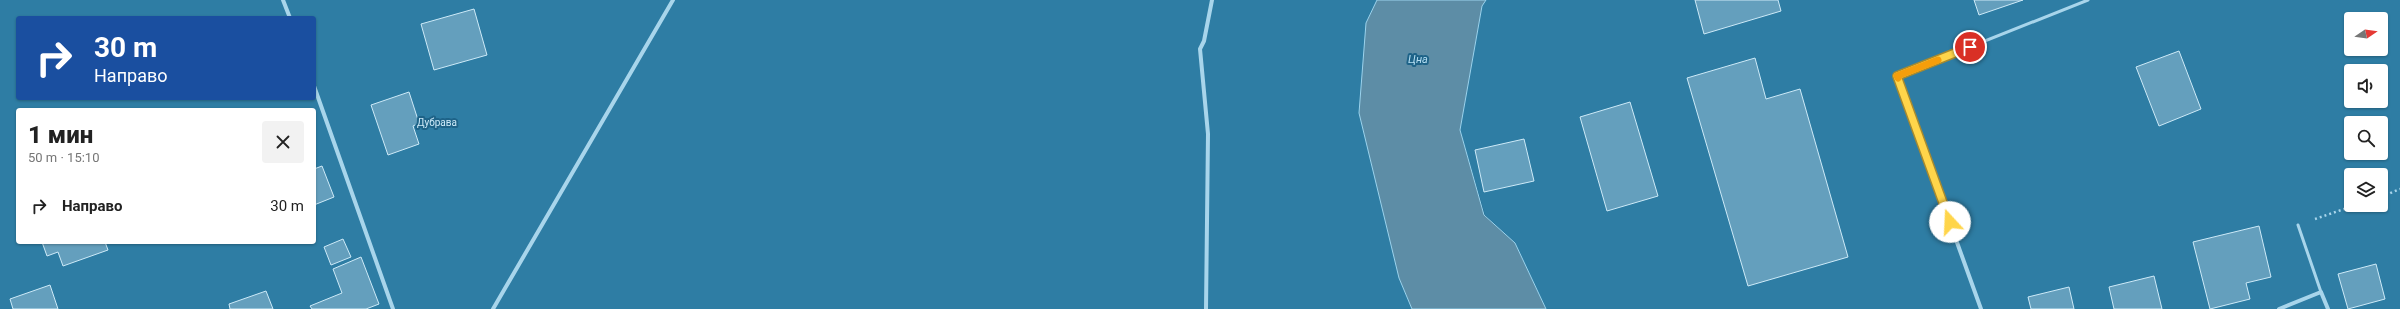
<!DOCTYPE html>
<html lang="ru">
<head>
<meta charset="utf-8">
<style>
	body { margin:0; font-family:Roboto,sans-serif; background:#f2f2f2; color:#222; height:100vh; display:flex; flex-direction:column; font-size:15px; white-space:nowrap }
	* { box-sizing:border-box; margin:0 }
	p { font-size:13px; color:#767676 }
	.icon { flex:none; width:22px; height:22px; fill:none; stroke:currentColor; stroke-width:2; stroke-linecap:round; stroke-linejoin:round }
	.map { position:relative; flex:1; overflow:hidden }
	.panel { position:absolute; left:16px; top:108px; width:300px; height:136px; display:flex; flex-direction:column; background:#fff; border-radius:4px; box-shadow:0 1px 3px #0004 }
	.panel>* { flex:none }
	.hud { position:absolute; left:16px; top:16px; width:300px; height:84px; border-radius:4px; box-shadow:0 1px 3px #0004; background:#1a4fa0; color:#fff; overflow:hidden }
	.needle { width:26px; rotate:77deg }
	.tools { position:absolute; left:2344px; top:12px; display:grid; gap:8px }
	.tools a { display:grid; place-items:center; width:44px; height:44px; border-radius:4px; background:#fff; box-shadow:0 1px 3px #0004; font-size:20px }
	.pin { position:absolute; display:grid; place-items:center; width:34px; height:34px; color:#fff; margin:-17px; border:2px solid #fff; border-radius:50%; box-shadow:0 1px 4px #0007 }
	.me { position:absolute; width:44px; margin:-22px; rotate:340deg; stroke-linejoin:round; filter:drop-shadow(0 0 3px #0008) }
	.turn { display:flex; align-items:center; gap:14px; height:84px; padding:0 12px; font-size:18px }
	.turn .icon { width:52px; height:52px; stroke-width:2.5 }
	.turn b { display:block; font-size:28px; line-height:34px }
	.round { display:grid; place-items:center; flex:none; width:42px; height:42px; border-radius:4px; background:#f2f2f2 }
	.summary { display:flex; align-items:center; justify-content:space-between; height:68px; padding:0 12px }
	h1 { font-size:24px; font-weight:800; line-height:30px }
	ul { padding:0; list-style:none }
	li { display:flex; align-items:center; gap:12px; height:60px; padding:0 12px }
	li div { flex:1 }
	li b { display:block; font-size:15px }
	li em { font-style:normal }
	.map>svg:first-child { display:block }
</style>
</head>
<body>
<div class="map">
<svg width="2400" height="309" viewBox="0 0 2400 309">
	<rect width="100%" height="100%" fill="#1e6388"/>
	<g fill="#2e7da4" fill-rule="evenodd">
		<path d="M0 0H1377L1366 23 1399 278 1412 309H0ZM18 18H314V98H18ZM18 110H314V242H18Z"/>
		<path d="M1486 0H2400V309H1546L1515 243 1485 215 1460 130 1482 6ZM2351 19H2381V49H2351ZM2351 71H2381V101H2351ZM2351 123H2381V153H2351ZM2351 175H2381V205H2351Z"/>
	</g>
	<path fill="#5d8da6" stroke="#9bd3ed" d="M1377 0H1486L1482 6 1460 130 1484 215 1515 243 1546 309H1412L1399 278 1359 113 1366 23Z"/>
	<g fill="#649fbd" stroke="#cdeaf8">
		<path d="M1695 0H1778L1781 11 1704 34Z"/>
		<path d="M1974 0H2023L1979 15Z"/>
		<path d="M474 9 487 55 434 70 421 24Z"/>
		<path d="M2179 51 2201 109 2159 126 2136 67Z"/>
		<path d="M1755 58 1766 99 1800 89 1848 257 1748 286 1687 78Z"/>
		<path d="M409 92 419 123 413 126 419 144 388 155 371 105Z"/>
		<path d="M1630 102 1658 196 1607 211 1580 117Z"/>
		<path d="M1524 139 1534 181 1484 192 1475 150Z"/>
		<path d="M322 166 334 197 314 205V169Z"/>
		<path d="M2259 226 2271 277 2246 283 2250 299 2210 309 2193 242Z"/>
		<path d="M343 239 351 257 331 265 324 247Z"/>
		<path d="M42 242H105L108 250 63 266 58 252 47 256Z"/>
		<path d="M361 257 379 304 366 309H312L310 306 342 293 333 269Z"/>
		<path d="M2376 264 2385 299 2348 309 2338 274Z"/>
		<path d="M2154 276 2162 309H2114L2109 287Z"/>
		<path d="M50 285 58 309H13L10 299Z"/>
		<path d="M2069 287 2074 309H2031L2028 297Z"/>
		<path d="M266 291 273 309H230L229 304Z"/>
	</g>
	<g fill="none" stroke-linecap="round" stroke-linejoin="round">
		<g stroke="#a8d5eb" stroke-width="2.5" stroke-dasharray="2 3" stroke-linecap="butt">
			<path d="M2381 197 2400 189"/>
			<path d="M2315 219 2356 205"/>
		</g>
		<g stroke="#a8d5eb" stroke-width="3">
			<path d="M1897 76 2088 0"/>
			<path d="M2298 225 2321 292"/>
		</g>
		<g stroke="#a8d5eb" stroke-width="4">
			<path d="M283 0 290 18"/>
			<path d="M1897 76 1981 309"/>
			<path d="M314 86 393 309"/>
			<path d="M493 309 673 0"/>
			<path d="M1206 309 1208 134 1200 49 1204 41 1212 0"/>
			<path d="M2279 309 2321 292 2328 309"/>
		</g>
	</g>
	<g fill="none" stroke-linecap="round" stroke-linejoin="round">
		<g stroke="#a68a30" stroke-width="10">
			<path id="route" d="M1950 222 1897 76 1970 47"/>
		</g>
		<use href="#route" stroke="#ffd54a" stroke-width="7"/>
		<path stroke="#f59e0b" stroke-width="7" d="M1898 78 1897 76 1938 60"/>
	</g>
	<g text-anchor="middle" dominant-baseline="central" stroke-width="4" stroke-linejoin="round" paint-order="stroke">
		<g font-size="10" fill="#cdeaf8" stroke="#1e6388">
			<text x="437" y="122">Дубрава</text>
		</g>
		<g font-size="11" font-style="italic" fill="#b4def2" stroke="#1e6388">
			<text x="1418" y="59">Цна</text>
		</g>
	</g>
</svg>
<div class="tools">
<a><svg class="needle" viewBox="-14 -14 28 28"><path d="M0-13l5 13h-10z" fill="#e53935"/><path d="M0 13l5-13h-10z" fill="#767676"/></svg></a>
<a><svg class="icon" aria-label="sound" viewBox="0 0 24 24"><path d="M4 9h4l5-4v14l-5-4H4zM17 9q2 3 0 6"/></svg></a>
<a><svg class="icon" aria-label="search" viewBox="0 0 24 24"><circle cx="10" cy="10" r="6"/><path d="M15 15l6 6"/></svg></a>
<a><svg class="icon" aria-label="layers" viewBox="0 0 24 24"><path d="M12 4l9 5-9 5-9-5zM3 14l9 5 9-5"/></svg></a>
</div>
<div class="pin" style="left:1970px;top:47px;background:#d93025"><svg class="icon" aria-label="arrive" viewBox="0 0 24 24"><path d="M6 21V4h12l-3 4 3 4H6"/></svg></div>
<svg class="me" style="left:1950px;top:222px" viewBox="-20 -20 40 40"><circle r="19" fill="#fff"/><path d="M0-13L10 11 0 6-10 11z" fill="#ffd54a"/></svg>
<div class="hud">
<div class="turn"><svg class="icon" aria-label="right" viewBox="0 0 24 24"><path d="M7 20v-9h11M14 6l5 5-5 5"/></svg><div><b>30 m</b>Направо</div></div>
</div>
<section class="panel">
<div class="summary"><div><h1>1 мин</h1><p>50 m · 15:10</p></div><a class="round"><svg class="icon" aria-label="close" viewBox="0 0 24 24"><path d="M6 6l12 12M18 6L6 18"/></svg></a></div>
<ul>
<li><svg class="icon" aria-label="right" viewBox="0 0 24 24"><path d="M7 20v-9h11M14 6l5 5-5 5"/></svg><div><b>Направо</b></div><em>30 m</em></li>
</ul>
</section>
</div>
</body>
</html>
